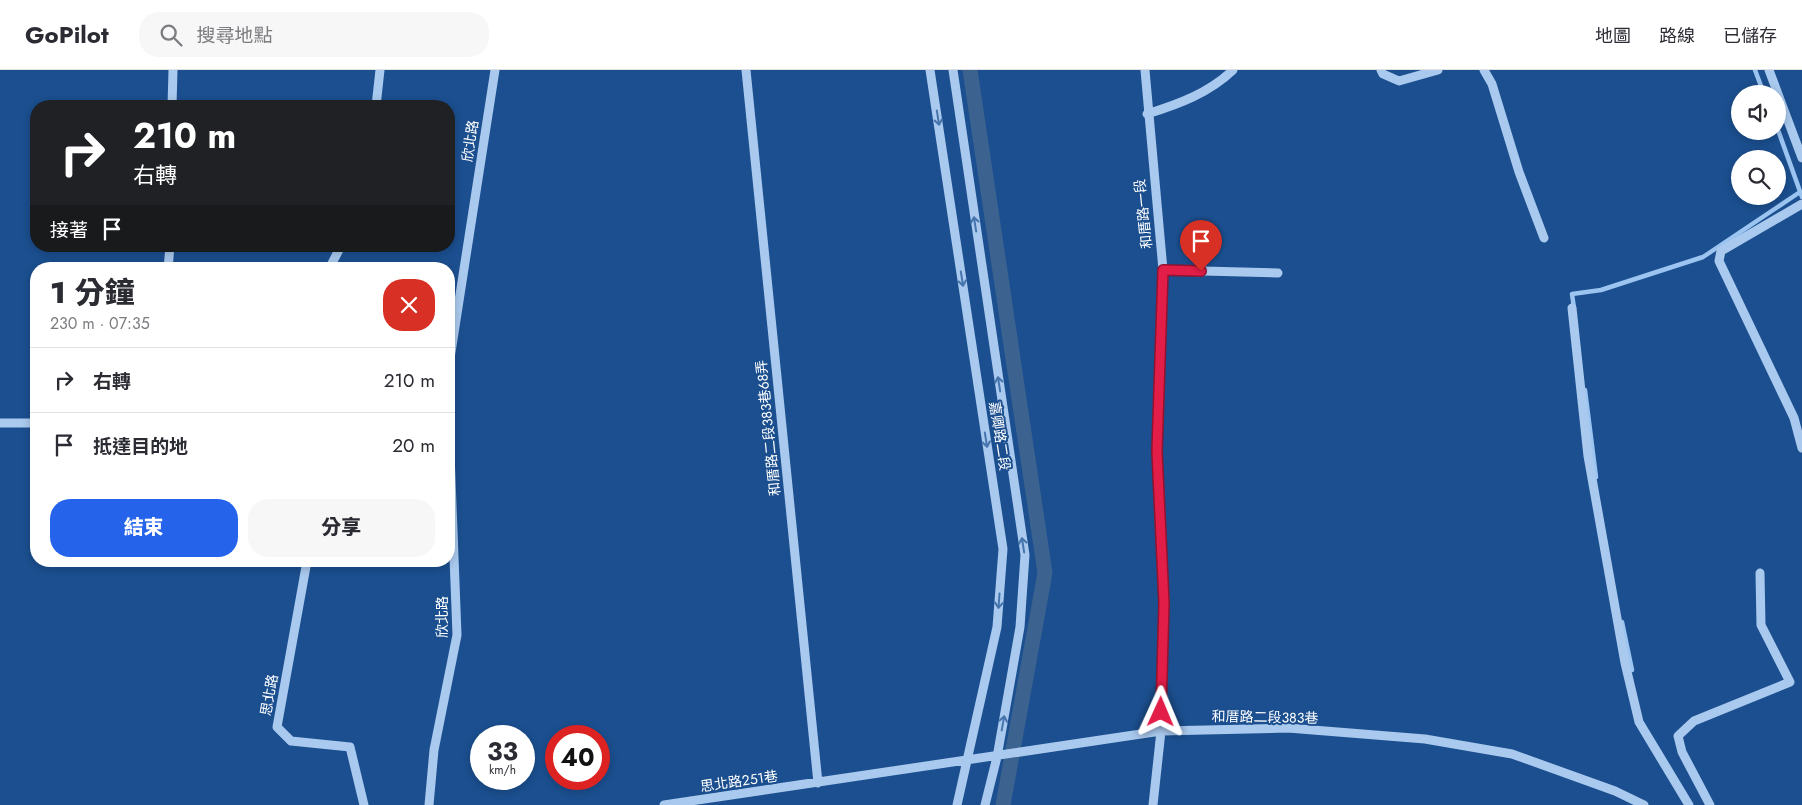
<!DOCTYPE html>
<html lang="zh-TW">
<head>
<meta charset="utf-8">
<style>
  body { margin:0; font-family:Jost,"Noto Sans TC",sans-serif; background:#f7f7f7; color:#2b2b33; height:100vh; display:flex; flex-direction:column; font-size:19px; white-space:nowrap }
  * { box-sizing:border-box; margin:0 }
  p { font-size:16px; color:#7c7c81 }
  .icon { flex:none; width:28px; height:28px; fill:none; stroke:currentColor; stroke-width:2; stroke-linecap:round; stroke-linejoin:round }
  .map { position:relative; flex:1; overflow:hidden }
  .side { position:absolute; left:30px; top:192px; width:425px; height:305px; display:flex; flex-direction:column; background:#fff; border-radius:20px; box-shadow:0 2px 8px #0003 }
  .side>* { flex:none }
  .hud { position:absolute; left:30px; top:30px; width:425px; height:152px; border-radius:20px; box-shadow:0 2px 8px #0003; background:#202124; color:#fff; overflow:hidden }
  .buttons { position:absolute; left:1731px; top:15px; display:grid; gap:10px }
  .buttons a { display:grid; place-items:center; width:55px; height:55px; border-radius:50%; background:#fff; box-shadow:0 2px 8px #0003; font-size:25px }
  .speed { position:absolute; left:470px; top:655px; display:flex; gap:10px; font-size:25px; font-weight:700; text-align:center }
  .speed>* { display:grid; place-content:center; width:65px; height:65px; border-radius:50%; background:#fff; box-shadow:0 2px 8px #0003; line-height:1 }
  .speed small { font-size:12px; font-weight:400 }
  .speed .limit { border:8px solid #d22; background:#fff; color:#111 }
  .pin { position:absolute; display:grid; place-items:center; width:42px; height:42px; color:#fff; margin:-51px -21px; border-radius:50% 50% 50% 0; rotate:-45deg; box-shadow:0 0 5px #0007 }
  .pin .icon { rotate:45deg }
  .me { position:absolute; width:55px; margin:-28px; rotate:1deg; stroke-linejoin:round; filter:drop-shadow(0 0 4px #0008) }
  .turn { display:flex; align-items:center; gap:18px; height:105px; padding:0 20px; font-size:22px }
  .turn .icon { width:65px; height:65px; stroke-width:2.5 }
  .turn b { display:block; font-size:35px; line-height:42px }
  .then { display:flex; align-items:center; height:48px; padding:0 20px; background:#0003; gap:10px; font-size:19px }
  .round { display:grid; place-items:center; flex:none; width:52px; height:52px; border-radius:20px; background:#f7f7f7 }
  .head { display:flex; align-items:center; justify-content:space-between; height:85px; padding:0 20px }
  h1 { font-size:30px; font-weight:800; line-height:38px }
  .cta { display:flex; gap:10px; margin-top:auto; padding:10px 20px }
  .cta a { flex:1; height:58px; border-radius:20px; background:#2563eb; color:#fff; font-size:20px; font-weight:800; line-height:58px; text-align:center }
  .cta a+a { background:#f7f7f7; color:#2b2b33 }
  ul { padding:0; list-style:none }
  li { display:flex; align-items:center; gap:15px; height:65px; padding:0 20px; border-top:1px solid #e1e1e2 }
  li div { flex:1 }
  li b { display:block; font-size:19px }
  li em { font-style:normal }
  header { display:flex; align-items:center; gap:30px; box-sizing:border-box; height:70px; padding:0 25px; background:#fff; border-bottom:1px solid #e1e1e2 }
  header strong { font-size:24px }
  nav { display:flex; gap:28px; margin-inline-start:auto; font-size:18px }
  .search { width:350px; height:45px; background:#f7f7f7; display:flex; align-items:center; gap:12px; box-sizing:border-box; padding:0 18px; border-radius:20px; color:#7c7c81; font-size:19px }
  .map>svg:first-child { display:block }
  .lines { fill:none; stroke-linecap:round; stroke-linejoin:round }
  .stream { stroke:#9cc4f0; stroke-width:4.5 }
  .canal { stroke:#3c6290; stroke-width:15 }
  .minor { stroke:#a9c9ee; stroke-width:9 }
  .oneway { stroke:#4674ac }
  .route-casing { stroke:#92132f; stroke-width:12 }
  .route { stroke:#e11d48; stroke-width:9 }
  .labels { text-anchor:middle; stroke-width:4; stroke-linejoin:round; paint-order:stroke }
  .street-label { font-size:14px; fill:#fff; stroke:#1b4f8f }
</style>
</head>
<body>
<header>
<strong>GoPilot</strong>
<div class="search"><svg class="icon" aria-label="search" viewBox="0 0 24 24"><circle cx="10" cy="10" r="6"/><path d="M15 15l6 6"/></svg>搜尋地點</div>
<nav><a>地圖</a><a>路線</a><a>已儲存</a></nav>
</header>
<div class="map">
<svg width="1802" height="735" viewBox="0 0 1802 735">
  <rect width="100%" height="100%" fill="#1b4f8f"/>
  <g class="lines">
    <path class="stream" d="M 1755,0 L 1764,24
      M 1778,60 L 1802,127
      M 1574,238 L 1572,224 L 1601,220 L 1703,187 L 1800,122
      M 1585,320 L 1596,407
      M 1622,552 L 1632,600"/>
    <path class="canal" d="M 970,0 L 1045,503 L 1003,735"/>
    <path class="minor" d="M 746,0 L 818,713
      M 930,0 L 1003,479 L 997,557 L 957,735
      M 953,0 L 1025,485 L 1020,557 L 997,687 L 985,735
      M 1145,0 L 1163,200 L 1157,381 L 1164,533 L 1161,661 L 1153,735
      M 1381,0 L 1383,4 L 1399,11 L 1438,0
      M 1484,0 L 1492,14 L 1519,102 L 1544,168
      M 1769,0 L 1802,88
      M 172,36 L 173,0
      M 376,36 L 380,0
      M 1147,44 C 1179,34 1209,23 1233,0
      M 1802,134 L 1721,181 L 1719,191 L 1794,348 L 1802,378
      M 168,199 L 170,176
      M 329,199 L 341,176
      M 1163,200 L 1278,203
      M 1572,238 L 1588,386 L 1625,593 L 1639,652 L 1689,735
      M 449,295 L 495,0
      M 0,353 L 36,353
      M 307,491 L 277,657 L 291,671 L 350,677 L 364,735
      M 429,735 L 434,680 L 457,565 L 449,357
      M 664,735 L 1161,661 L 1288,658 L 1425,669 L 1512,684 L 1615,721 L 1644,735
      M 1710,735 L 1682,682 L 1678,666 L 1694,651 L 1790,612 L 1761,555 L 1760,503"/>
  </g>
  <defs><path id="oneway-shaft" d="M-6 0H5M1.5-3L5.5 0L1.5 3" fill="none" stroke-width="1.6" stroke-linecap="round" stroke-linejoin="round" transform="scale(1.25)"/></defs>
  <g class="oneway">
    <use href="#oneway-shaft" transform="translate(938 48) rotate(81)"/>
    <use href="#oneway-shaft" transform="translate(975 154) rotate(-99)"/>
    <use href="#oneway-shaft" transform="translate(962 209) rotate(81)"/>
    <use href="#oneway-shaft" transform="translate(999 314) rotate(-99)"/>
    <use href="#oneway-shaft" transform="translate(986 370) rotate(81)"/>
    <use href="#oneway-shaft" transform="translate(1023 475) rotate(-99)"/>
    <use href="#oneway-shaft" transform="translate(999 531) rotate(94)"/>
    <use href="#oneway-shaft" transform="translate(1003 653) rotate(-80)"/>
  </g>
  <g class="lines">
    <g class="route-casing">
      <path id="route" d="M 1161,642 L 1164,533 L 1157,381 L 1163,200 L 1201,201"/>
    </g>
    <use href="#route" class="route"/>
  </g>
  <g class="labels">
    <g class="street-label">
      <text transform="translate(470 71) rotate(-81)" y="5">欣北路</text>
      <text transform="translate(1143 144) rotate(-96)" y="5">和厝路一段</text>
      <text transform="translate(768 358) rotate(-96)" y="5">和厝路二段383巷68弄</text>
      <text transform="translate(1000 366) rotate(81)" y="5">嘉卿路二段</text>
      <text transform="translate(442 547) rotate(-90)" y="5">欣北路</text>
      <text transform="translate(269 625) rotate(-80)" y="5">思北路</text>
      <text transform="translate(1265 647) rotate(1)" y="5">和厝路二段383巷</text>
      <text transform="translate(739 711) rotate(-8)" y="5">思北路251巷</text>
    </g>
  </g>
</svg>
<div class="buttons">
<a><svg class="icon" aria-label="sound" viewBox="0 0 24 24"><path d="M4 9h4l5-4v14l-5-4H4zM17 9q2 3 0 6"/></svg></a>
<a><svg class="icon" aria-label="search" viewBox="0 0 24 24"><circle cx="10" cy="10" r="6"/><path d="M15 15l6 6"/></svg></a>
</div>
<div class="speed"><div>33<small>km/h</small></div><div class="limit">40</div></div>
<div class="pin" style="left:1201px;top:201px;background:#d93025"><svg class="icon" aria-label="arrive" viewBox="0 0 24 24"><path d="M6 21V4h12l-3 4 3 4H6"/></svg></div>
<svg class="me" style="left:1161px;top:642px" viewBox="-20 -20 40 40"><path d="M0-17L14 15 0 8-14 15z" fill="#e11d48" stroke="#fff" stroke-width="4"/></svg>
<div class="hud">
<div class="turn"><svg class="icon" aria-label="right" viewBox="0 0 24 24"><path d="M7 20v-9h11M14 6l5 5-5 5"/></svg><div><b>210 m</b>右轉</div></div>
<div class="then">接著<svg class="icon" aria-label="arrive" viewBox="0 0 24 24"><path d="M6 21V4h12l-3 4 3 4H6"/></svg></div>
</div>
<section class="side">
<div class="head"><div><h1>1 分鐘</h1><p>230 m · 07:35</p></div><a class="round" style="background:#d93025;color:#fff"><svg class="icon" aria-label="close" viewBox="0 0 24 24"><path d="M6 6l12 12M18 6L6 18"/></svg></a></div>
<ul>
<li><svg class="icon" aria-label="right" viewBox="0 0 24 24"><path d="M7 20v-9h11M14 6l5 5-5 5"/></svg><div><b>右轉</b></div><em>210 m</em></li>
<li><svg class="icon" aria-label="arrive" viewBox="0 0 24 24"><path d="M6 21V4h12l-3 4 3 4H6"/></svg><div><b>抵達目的地</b></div><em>20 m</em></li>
</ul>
<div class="cta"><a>結束</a><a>分享</a></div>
</section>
</div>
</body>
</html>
